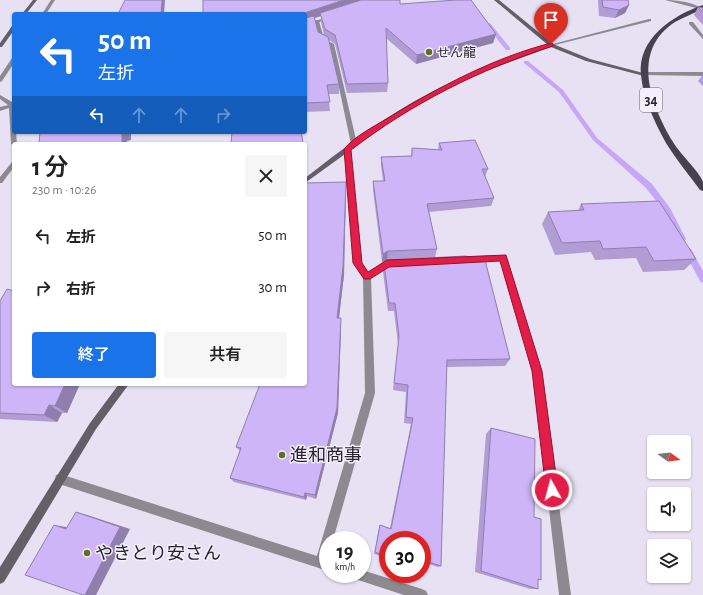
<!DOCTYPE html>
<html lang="ja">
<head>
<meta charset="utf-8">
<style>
  body { margin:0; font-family:"Alegreya Sans","Noto Sans JP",sans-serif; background:#f6f6f6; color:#222; height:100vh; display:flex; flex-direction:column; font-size:15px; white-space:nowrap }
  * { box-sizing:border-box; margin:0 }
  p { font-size:13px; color:#767676 }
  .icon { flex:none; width:22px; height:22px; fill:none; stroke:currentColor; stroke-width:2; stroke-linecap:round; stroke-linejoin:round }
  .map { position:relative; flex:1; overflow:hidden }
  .side { position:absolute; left:12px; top:142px; width:295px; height:244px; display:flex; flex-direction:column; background:#fff; border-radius:4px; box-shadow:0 1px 3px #0004 }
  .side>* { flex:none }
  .hud { position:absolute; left:12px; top:12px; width:295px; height:122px; border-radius:4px; box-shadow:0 1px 3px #0004; background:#1a73e8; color:#fff; overflow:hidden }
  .needle { width:26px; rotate:105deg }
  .tools { position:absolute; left:647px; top:435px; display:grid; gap:8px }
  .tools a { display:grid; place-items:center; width:44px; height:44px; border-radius:4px; background:#fff; box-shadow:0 1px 3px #0004; font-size:20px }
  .speed { position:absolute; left:319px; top:531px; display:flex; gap:8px; font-size:20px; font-weight:700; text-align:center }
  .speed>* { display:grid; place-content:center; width:52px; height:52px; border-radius:50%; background:#fff; box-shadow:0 1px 3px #0004; line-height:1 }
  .speed small { font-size:10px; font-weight:400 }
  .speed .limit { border:6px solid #d22; background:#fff; color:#111 }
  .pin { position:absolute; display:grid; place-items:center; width:34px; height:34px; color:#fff; margin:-41px -17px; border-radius:50% 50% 50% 0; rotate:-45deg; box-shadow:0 0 4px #0007 }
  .pin .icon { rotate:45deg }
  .me { position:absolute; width:44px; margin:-22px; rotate:353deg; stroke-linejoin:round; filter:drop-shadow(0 0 3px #0008) }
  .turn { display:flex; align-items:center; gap:14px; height:84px; padding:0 20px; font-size:18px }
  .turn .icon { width:52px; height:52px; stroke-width:2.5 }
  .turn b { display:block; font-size:28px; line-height:34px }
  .lanes { display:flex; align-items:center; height:38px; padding:0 20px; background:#0003; justify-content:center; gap:20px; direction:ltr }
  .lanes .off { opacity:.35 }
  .round { display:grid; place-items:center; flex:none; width:42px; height:42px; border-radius:4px; background:#f6f6f6 }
  .summary { display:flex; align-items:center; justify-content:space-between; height:68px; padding:0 20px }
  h1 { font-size:24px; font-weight:600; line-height:30px }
  .primary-button { display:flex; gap:8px; margin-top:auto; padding:8px 20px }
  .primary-button a { flex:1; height:46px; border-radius:4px; background:#1a73e8; color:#fff; font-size:16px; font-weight:600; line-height:46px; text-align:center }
  .primary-button a+a { background:#f6f6f6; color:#222 }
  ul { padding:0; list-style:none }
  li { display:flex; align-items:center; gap:12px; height:52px; padding:0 20px }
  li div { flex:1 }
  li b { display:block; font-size:15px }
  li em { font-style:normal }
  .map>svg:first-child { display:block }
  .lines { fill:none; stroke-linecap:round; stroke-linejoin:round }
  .stream { fill:#c6a6f7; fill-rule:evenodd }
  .service { fill:#8c8991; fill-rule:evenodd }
  .minor { fill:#8c8991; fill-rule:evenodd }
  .secondary { fill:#625f69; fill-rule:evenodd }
  .primary { fill:#45414e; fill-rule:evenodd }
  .wall { fill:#b19cd4; fill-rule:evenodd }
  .shaded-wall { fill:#907fad }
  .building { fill:#ceb5f7; stroke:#907fad }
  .route { fill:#e11d48; stroke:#92132f }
  .poi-dot { fill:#5e711f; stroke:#f4effd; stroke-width:1.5 }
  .labels { text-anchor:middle; stroke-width:3; stroke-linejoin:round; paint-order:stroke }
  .far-poi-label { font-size:13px; fill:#27252b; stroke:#f4effd; text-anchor:start }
  .shield { fill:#f4effd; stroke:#64626a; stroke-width:1 }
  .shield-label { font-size:14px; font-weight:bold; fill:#27252b }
  .near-poi-label { font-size:18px; fill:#27252b; stroke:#f4effd; text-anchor:start }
</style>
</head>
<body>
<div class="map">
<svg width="703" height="595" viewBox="0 0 703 595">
  <rect width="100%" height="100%" fill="#e7e1f3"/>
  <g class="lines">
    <path class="stream" d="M 486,23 L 490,23 L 510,48 L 510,50 L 506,50 L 486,25 Z
      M 524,61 L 528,61 L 563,90 L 597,138 L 652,184 L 670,208 L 686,239 L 685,241 L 679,241 L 664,211 L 646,188 L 593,140 L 559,92 L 524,63 Z
      M 688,248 L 691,249 L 703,271 L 703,283 L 700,281 L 684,251 Z"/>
    <path class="service" d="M 317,20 L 319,21 L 324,39 L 334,44 L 357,144 L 356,145 L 352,145 L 351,144 L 330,45 L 320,40 L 315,21 Z
      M 347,147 L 350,149 L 362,263 L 371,277 L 370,279 L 364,279 L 354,263 L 344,149 Z"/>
    <path class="minor" d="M 51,0 L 55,0 L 46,14 L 42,14 Z
      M 665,0 C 677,0 691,2 702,8 L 700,9 Z
      M 331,16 L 333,17 L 333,18 L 305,26 L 305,24 Z
      M 649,19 L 651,19 L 651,21 L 551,46 L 549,45 Z
      M 689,22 L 693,22 L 703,35 L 703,39 L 689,24 Z
      M 12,58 L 14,58 L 14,63 L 2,81 L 0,82 L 0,76 Z
      M 644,72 L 703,72 L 703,76 L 642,75 L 642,73 Z
      M 0,95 L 14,103 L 14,132 L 16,132 L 17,144 L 14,144 L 14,146 L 11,144 L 9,108 L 0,111 L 0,107 L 8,105 L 0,99 Z
      M 14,161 L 14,167 L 2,183 L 0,183 L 0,177 L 12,162 Z
      M 503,255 L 507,258 L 541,371 L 571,595 L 559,595 L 533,371 L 500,261 L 475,262 L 471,259 L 475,256 Z
      M 393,260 L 396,261 L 397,263 L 396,265 L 389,267 L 371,278 L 375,393 L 333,540 L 328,540 L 328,571 L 56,483 L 55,479 L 56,475 L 60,474 L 317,556 L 365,393 L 363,277 L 364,275 L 384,262 Z
      M 362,570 L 422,589 L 426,591 L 428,595 L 404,595 L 352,578 L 350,574 L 362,574 Z"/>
    <path class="secondary" d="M 33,0 L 37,0 L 26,14 L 22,14 Z
      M 494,0 L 499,0 L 553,44 L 590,59 L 647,74 L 644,76 L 586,61 L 551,47 L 483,72 L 432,96 L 388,123 L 305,183 L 305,178 C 340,151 375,124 413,102 C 455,78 501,60 548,45 Z
      M 12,26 L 14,26 L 14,30 L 2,47 L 0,47 L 0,43 Z
      M 119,384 L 129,384 L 96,429 L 4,582 L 0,584 L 0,567 L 90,423 Z"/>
    <path class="primary" d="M 703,5 L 703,9 C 694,13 684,17 675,22 C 630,51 651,105 673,142 C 680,154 699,171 703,182 C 703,184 703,188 703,191 L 700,190 C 689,175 676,159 666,143 C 655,123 643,98 641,75 C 637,39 673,15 703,5 Z"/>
  </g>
  <path class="wall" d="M 598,0 L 628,0 L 629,5 L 625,13 L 615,18 L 599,16 Z
    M 400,4 L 496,34 L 493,43 L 416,64 L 386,38 L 388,83 L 387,92 L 347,93 L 335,44 L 329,40 L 339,84 L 339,94 L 328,94 L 330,111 L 305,112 L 305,14 ZM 321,16 L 321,22 L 324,35 L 318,32 L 314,18 Z
    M 698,7 L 703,8 L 703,25 L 694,15 Z
    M 702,76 L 703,76 L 703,86 L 698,81 Z
    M 439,143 L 488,169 L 485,177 L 494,198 L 491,206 L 429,212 L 437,249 L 435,257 L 387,260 L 382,262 L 373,190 L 373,181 L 383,181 L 381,166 L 381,157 L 411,156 L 412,148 L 438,150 Z
    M 346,191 L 344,275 L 339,318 L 341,326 L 338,413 L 316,499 L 307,496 L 306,500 L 234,482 L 230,478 L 240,451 L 236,447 L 305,384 Z
    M 581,204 L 696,259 L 684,270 L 643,272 L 636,258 L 595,260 L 591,252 L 555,255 L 542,224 L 548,212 L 578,211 Z
    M 384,263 L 486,264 L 510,359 L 505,366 L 446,367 L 441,566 L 438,567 L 422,562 L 422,540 L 388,540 L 388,558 L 374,554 L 379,528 L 380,525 L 390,528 L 411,424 L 404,423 L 406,392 L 393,390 L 398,344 L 394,311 L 388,311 L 383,272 Z
    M 0,301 L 14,384 L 80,384 L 67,413 L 62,413 L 57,422 L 0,419 Z
    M 491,428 L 534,517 L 541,580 L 538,580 L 538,589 L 530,589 L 475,572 L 486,434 Z"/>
  <path class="shaded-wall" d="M 162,0 L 165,0 L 164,14 L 161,14 Z
    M 344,0 L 370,0 L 320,13 L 321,16 L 305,21 L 305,14 L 304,14 L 304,13 Z
    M 629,5 L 625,13 L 615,18 L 619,10 Z
    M 496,34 L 493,43 L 416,64 L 417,55 Z
    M 122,132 L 131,132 L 131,140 L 127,141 L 127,144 L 122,144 Z
    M 346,182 L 344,275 L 338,326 L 337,318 Z
    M 388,251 L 387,260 L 382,262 L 383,254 Z
    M 341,318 L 341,326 L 338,413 L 316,499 L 315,495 Z
    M 65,384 L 80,384 L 67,413 L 55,406 Z
    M 49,405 L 62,413 L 57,422 L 44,415 Z
    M 305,493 L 307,496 L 306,500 L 304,497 Z
    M 76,512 L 87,515 L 130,529 L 96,595 L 85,595 Z
    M 54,525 L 66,527 L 78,531 L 66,529 Z"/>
  <path class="building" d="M 125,0 L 162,0 L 161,14 L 118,14 Z
    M 203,0 L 344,0 L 304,13 L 304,14 L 203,14 Z
    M 361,0 L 400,0 L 400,4 L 456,0 L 471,0 L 496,34 L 417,55 L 386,28 L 388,83 L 347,84 L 335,35 L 325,29 L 320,13 Z
    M 602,0 L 628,0 L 629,5 L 619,10 L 603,7 Z
    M 698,7 L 703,8 L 703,12 Z
    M 314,16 L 318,32 L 328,37 L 339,84 L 327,85 L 330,102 L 305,103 L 305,18 Z
    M 40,132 L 122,132 L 122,144 L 39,144 Z
    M 232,132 L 300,132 L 302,136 L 303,144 L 231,144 Z
    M 475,140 L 488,169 L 482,169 L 494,198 L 427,204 L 437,249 L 388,251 L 383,254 L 373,181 L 385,181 L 381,157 L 412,156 L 412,148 L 442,150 L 439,143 Z
    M 346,182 L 343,267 L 337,318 L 341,318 L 337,408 L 315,495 L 305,493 L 304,497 L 230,478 L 241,448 L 236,447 L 260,384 L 305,384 L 305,183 Z
    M 659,201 L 696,259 L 654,261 L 646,247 L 603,249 L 600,241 L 562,243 L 548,212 L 584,210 L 581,204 Z
    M 465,256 L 486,259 L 486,264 L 510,359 L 447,360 L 441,566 L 422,560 L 422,540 L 388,540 L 388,557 L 375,552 L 380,525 L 391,529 L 413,418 L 406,417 L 408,385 L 394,383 L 399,336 L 395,303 L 389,303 L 384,263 L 389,260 Z
    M 7,289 L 14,291 L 14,384 L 65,384 L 55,406 L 49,405 L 44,415 L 0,413 L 0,301 Z
    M 491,428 L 535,439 L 534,517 L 541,519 L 541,580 L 538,579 L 538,589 L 481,571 Z
    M 76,512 L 120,527 L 85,595 L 83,595 L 25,575 L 54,525 L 66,529 Z"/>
  <path class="route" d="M 551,43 L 553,44 L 553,46 C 480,69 411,104 351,150 L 362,263 L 368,272 L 387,260 L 506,255 L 542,371 L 558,490 L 556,495 L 552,496 L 548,495 L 546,490 L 532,371 L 500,261 L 389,267 L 370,279 L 364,279 L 353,263 L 344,149 C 355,136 373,127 388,118 C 439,87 493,58 551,43 Z"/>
  <g class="poi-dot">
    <circle cx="429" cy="52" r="4"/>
    <circle cx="282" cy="455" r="4"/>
    <circle cx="87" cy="553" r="4"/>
  </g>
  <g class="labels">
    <g class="far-poi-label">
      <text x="437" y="57">せん龍</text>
    </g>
    <rect class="shield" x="640" y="88" width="22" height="24" rx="3"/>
    <g class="shield-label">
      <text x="651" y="105">34</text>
    </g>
    <g class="near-poi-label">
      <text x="290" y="461">進和商事</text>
      <text x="95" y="559">やきとり安さん</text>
    </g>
  </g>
</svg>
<div class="tools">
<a><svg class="needle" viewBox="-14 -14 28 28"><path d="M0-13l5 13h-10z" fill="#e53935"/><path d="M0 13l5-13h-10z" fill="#767676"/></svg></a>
<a><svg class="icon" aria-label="sound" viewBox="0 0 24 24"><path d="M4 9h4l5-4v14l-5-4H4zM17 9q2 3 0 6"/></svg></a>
<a><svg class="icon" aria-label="layers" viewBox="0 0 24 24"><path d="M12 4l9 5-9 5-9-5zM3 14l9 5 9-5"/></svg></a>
</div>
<div class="speed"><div>19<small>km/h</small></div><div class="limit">30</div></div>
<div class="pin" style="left:551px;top:44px;background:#d93025"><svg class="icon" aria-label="arrive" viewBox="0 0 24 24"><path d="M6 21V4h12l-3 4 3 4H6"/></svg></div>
<svg class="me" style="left:552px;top:490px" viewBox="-20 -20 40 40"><circle r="17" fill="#e11d48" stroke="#fff" stroke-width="3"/><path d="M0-11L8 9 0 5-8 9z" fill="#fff"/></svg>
<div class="hud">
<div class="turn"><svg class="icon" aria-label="left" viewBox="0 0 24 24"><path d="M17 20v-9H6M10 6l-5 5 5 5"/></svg><div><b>50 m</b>左折</div></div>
<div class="lanes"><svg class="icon" aria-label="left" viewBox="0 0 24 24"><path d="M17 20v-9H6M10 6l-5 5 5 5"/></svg><svg class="icon off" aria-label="ahead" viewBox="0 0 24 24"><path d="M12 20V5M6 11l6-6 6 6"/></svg><svg class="icon off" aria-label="ahead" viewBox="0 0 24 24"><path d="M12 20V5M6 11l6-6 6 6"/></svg><svg class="icon off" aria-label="right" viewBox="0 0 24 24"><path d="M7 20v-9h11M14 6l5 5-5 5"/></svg></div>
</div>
<section class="side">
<div class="summary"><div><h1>1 分</h1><p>230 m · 10:26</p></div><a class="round"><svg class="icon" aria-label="close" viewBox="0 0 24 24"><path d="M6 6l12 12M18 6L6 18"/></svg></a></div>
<ul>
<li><svg class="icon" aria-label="left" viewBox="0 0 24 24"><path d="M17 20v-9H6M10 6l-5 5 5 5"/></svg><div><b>左折</b></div><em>50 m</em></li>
<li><svg class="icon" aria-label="right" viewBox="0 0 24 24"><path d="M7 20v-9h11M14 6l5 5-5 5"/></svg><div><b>右折</b></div><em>30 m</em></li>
</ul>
<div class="primary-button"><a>終了</a><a>共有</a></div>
</section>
</div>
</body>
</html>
